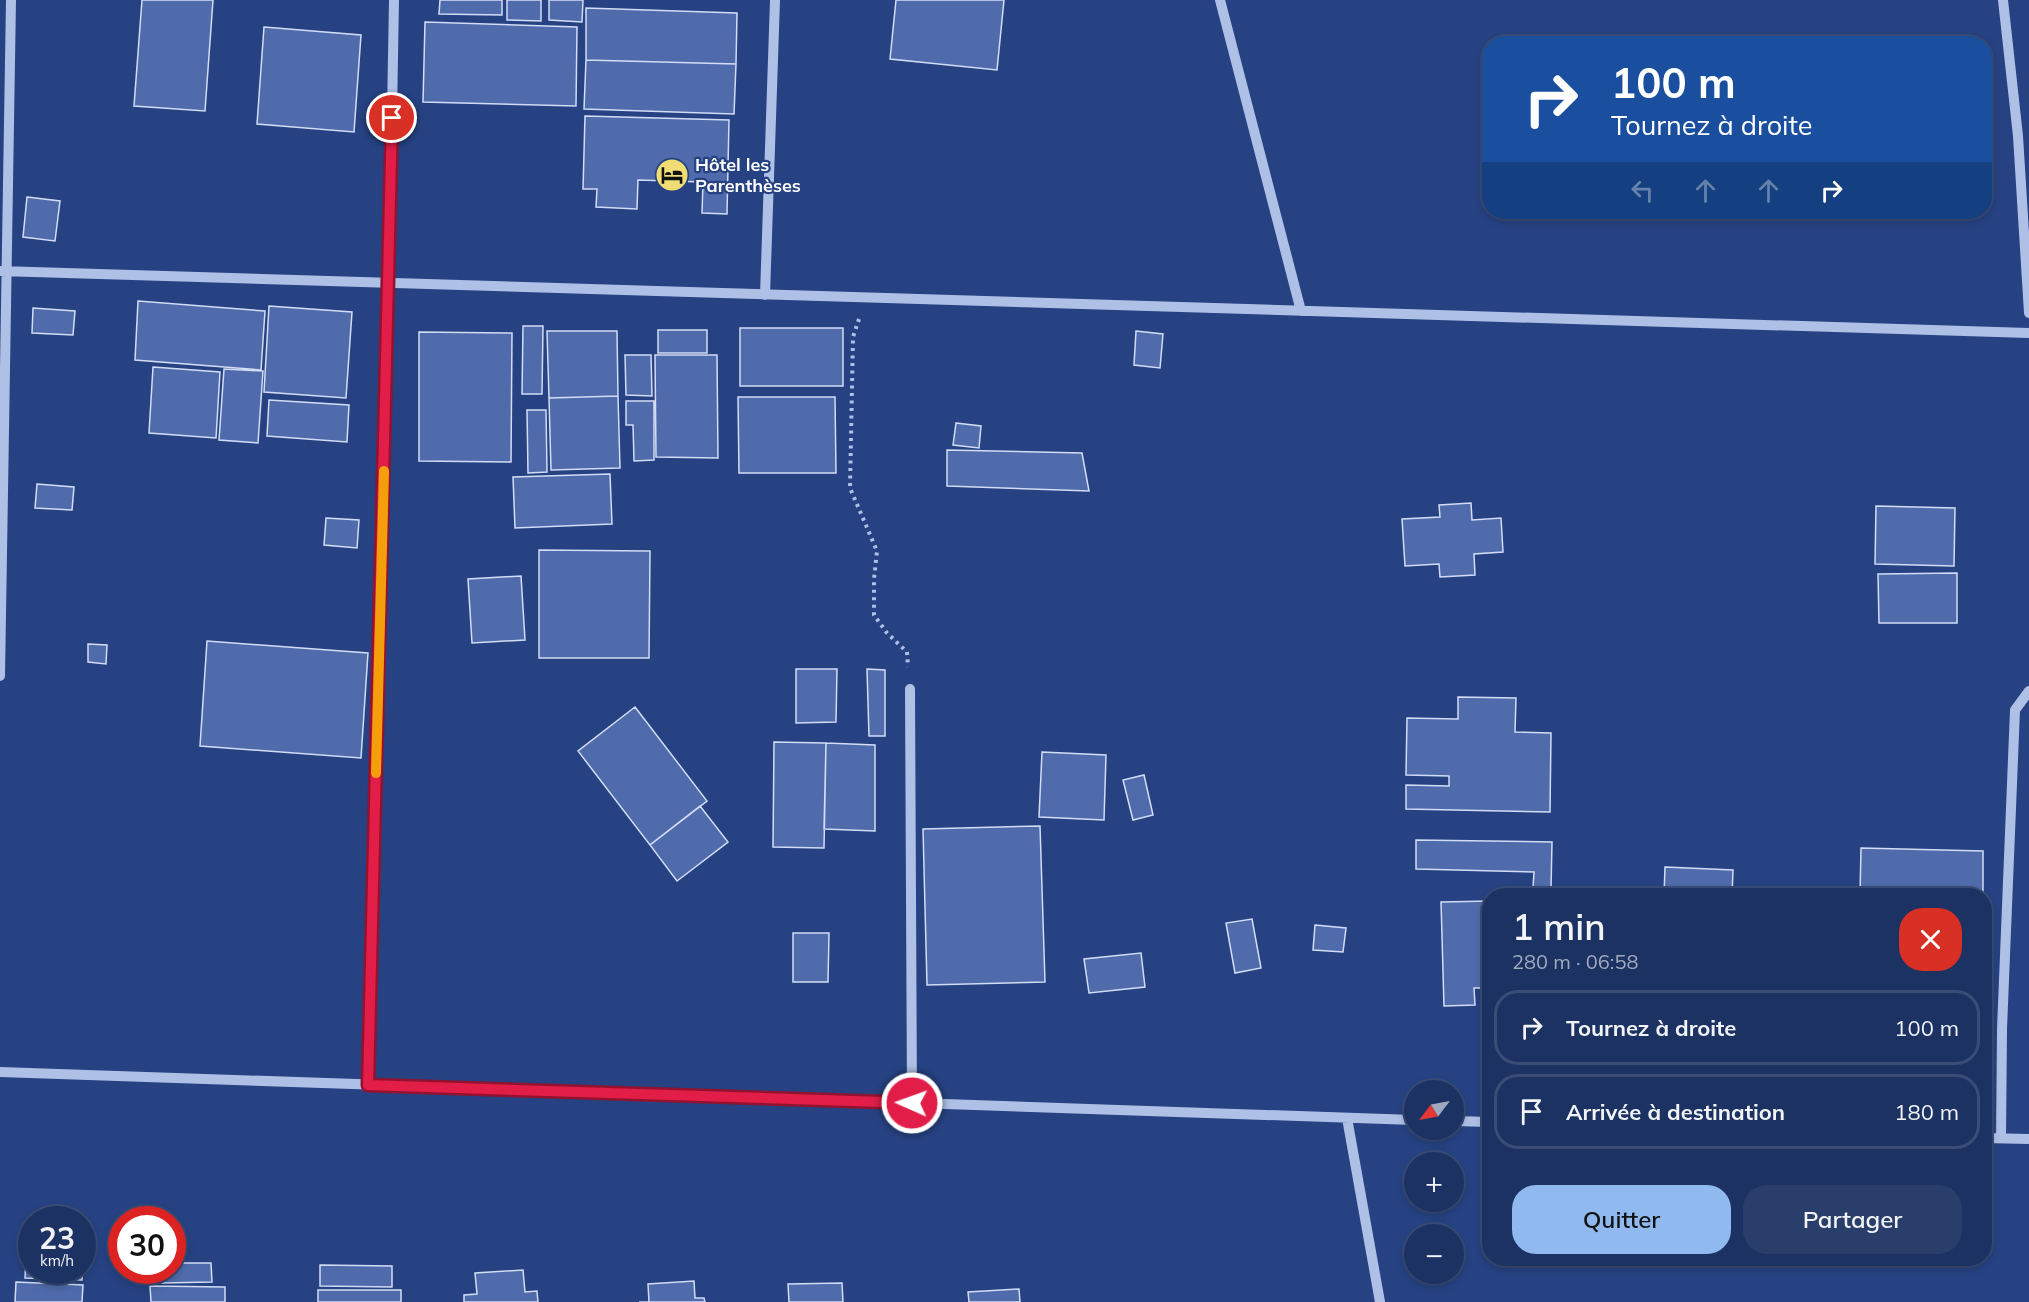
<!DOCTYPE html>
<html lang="fr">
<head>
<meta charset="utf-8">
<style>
  body { margin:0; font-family:Mulish,sans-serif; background:#293e6b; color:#f1f3f6; height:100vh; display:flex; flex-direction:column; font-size:22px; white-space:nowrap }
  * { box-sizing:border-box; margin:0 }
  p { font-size:20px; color:#a0aabe }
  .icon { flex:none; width:33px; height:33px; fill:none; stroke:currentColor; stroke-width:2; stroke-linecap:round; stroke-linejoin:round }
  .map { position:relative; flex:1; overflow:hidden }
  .panel { position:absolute; left:1482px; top:888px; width:510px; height:378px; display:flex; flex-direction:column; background:#1c3262; border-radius:24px; box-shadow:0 3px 9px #0003,0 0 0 2px #3a4d77 }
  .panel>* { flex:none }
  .guide { position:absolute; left:1482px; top:36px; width:510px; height:183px; border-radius:24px; box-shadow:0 3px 9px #0003,0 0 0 2px #3a4d77; background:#1a4fa0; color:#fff; overflow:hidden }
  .needle { width:39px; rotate:238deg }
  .buttons { position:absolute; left:1404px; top:1080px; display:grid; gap:12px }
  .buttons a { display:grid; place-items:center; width:60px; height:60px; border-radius:50%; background:#1c3262; box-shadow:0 3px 9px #0003,0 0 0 2px #3a4d77; font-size:30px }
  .speed { position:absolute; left:18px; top:1206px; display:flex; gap:12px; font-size:30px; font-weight:700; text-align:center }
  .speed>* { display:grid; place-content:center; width:78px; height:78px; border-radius:50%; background:#1c3262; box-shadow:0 3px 9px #0003,0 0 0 2px #3a4d77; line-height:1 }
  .speed small { font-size:15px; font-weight:400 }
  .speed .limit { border:9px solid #d22; background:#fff; color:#111 }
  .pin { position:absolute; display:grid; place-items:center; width:51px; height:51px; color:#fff; margin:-26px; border:3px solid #fff; border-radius:50%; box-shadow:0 2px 6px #0007 }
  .me { position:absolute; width:66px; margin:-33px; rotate:272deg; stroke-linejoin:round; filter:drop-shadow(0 0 4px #0008) }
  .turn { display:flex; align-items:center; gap:21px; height:126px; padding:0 30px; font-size:27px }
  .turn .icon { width:78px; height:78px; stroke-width:2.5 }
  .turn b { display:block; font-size:42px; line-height:51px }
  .lanes { display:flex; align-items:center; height:57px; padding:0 30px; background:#0003; justify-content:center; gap:30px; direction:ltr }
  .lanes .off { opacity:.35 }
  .round { display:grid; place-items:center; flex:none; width:63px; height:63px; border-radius:24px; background:#293e6b }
  .headline { display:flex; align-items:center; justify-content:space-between; height:102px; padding:0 30px }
  h1 { font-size:36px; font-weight:600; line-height:45px }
  .button { display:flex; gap:12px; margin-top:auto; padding:12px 30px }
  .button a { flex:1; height:69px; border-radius:24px; background:#90b9f0; color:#111; font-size:24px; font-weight:600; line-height:69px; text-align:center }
  .button a+a { background:#293e6b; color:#f1f3f6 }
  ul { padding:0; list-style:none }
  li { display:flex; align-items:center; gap:18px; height:75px; margin:0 12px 9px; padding:0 18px; border:3px solid #3a4d77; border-radius:24px }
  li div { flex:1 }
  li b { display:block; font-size:22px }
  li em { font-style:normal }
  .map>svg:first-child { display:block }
  .building { fill:#4f6bab; stroke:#d2ddf5; stroke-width:1.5 }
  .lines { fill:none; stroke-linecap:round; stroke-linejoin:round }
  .path { stroke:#afc0e7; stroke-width:4; stroke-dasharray:3 4.5; stroke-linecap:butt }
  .minor { stroke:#afc0e7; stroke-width:10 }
  .route-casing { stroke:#92132f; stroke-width:15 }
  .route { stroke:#e11d48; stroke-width:10 }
  .slow { stroke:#f59e0b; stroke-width:10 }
  .labels { text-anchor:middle; stroke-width:4.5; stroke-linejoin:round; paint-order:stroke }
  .poi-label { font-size:18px; font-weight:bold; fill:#fff; stroke:#264282; text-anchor:start }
</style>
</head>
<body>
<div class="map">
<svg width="2029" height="1302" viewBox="0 0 2029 1302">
  <rect width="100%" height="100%" fill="#264282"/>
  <path class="building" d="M 142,0 L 213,0 L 205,111 L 134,106 Z
    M 440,0 L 502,0 L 502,15 L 439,14 Z
    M 507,0 L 541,0 L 541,21 L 507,20 Z
    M 549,0 L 583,0 L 582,22 L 549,20 Z
    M 896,0 L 1004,0 L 997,70 L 890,59 Z
    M 586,8 L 737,13 L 736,64 L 586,60 Z
    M 425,22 L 577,27 L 576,106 L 423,102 Z
    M 264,27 L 361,35 L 354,132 L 257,124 Z
    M 586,60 L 736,64 L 734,114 L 584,109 Z
    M 585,116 L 729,120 L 727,214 L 702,213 L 703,182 L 638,180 L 637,209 L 596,207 L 597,189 L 583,189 Z
    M 27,197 L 60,201 L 55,241 L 23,237 Z
    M 138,301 L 265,311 L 261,370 L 135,360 Z
    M 269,306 L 352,312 L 346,398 L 264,392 Z
    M 33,308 L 75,311 L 73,335 L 32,333 Z
    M 523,326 L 543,326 L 542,394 L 522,394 Z
    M 740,328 L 843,328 L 843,386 L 740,386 Z
    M 658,330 L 707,330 L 707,353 L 658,353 Z
    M 547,331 L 617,331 L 618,396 L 549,398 Z
    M 1136,331 L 1163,334 L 1160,368 L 1134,365 Z
    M 419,332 L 512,333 L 511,462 L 419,461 Z
    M 625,355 L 651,355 L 652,396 L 626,395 Z
    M 655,355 L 717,355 L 718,458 L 656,457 Z
    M 153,367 L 220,372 L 216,438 L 149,433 Z
    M 224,369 L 263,371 L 258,443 L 219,440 Z
    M 618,396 L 620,468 L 551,470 L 549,398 Z
    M 738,397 L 835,397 L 836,473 L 739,473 Z
    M 269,400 L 349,405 L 347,442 L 267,436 Z
    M 626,401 L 654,401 L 654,460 L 634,461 L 633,425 L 626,425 Z
    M 527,410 L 546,410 L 547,472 L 528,473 Z
    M 956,423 L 981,426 L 979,448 L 953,445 Z
    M 947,450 L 1082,453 L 1089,491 L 947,486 Z
    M 610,474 L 612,524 L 515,528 L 513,477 Z
    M 37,484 L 74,487 L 72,510 L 35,508 Z
    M 1471,503 L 1472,520 L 1501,518 L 1503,552 L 1474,554 L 1475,575 L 1440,577 L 1439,564 L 1405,566 L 1402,519 L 1440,517 L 1439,505 Z
    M 1876,506 L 1955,508 L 1954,566 L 1875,564 Z
    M 326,518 L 359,520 L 357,548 L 324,545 Z
    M 539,550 L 650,551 L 649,658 L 539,658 Z
    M 1957,573 L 1957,623 L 1879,623 L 1878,574 Z
    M 521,576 L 525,640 L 472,643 L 468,579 Z
    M 207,641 L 368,653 L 361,758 L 200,746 Z
    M 88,644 L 107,645 L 106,664 L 88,662 Z
    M 796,669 L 837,669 L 836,722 L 796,723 Z
    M 867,669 L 885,670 L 885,736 L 869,736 Z
    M 1458,697 L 1516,698 L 1515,732 L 1551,733 L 1550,812 L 1406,809 L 1406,785 L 1449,786 L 1449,776 L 1406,775 L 1407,718 L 1458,719 Z
    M 635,707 L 707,801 L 650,845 L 578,751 Z
    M 774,742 L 826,743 L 824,848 L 773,847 Z
    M 826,743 L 875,745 L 875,831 L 824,829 Z
    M 1042,752 L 1106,755 L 1104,820 L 1039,817 Z
    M 1144,775 L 1153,815 L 1133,820 L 1123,780 Z
    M 700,806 L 728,842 L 677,881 L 650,845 Z
    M 1040,826 L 1045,982 L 927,985 L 923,829 Z
    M 1416,840 L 1552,842 L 1551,889 L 1533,888 L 1534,872 L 1416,869 Z
    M 1861,848 L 1983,851 L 1983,896 L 1860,896 Z
    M 1665,867 L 1733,870 L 1732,896 L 1664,896 Z
    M 1490,901 L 1490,988 L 1474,988 L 1475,1005 L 1444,1006 L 1441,902 Z
    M 1252,919 L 1261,968 L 1235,973 L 1226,923 Z
    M 1315,925 L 1346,928 L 1343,952 L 1313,950 Z
    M 793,933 L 829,933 L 828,982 L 793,982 Z
    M 1141,953 L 1145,987 L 1089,993 L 1084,959 Z
    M 26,1256 L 32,1256 L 32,1270 L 82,1270 L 83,1258 L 82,1280 L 25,1278 Z
    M 172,1263 L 211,1263 L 212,1282 L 162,1283 L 161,1270 L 172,1270 Z
    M 320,1265 L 392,1266 L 392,1287 L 320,1286 Z
    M 523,1270 L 525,1292 L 537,1291 L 538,1302 L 464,1302 L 464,1295 L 477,1294 L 475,1273 Z
    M 694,1281 L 695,1298 L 704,1298 L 705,1302 L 639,1302 L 649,1302 L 648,1284 Z
    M 16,1282 L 83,1285 L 82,1302 L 15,1302 Z
    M 842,1283 L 843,1302 L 789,1302 L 788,1284 Z
    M 150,1286 L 225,1287 L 225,1302 L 151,1302 Z
    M 1019,1289 L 1020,1302 L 969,1302 L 968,1292 Z
    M 318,1290 L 401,1290 L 401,1302 L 318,1302 Z"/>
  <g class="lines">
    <path class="path" d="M 859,319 L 853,337 L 850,488 L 877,551 L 874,579 L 874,615 L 887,633 L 907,652 L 908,667"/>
    <path class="minor" d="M 1220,0 L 1301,311
      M 2003,0 L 2018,136 L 2029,313
      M 0,271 L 2029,333
      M 765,295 L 775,0
      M 0,676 L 11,0
      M 910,689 L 912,1103
      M 0,1072 L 1414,1120
      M 368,1085 L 389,283 L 394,0
      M 1347,1118 L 1380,1302
      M 1454,1121 L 1490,1122
      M 1984,1138 L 2029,1139
      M 2001,1138 L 2002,1029 L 2015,710 L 2029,691"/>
  </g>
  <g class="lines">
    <g class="route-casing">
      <path id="route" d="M 392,118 L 368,1085 L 912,1103"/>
    </g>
    <use href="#route" class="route"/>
    <path class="slow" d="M 376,773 L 384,471"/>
  </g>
  <defs>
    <g id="hotel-disc" transform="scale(1.725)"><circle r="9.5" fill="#f0dd74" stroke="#264282"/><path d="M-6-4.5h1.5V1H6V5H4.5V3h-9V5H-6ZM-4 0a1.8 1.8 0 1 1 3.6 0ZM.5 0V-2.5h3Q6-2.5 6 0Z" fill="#111"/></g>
  </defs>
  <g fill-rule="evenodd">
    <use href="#hotel-disc" x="672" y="175"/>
  </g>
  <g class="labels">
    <g class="poi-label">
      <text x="695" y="171">Hôtel les<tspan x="695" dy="21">Parenthèses</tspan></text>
    </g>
  </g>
</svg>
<div class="buttons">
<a><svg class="needle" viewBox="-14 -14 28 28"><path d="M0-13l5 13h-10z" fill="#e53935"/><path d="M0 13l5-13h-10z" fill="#a0aabe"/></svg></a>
<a>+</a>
<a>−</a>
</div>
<div class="speed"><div>23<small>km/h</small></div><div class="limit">30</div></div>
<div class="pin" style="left:392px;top:118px;background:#d93025"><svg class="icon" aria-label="arrive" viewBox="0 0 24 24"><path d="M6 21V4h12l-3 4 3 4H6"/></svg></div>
<svg class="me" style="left:912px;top:1103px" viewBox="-20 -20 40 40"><circle r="17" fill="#e11d48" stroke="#fff" stroke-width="3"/><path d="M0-11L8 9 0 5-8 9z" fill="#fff"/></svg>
<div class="guide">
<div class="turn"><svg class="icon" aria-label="right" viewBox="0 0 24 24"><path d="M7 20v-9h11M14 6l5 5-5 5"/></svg><div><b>100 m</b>Tournez à droite</div></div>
<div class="lanes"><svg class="icon off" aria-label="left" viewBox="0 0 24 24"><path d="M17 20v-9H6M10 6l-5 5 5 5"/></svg><svg class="icon off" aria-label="ahead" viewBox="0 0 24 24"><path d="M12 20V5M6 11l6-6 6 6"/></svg><svg class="icon off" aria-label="ahead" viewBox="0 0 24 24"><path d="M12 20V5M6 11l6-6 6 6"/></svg><svg class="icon" aria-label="right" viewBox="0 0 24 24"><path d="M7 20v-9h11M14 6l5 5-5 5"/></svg></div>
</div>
<section class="panel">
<div class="headline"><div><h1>1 min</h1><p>280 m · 06:58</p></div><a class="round" style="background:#d93025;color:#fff"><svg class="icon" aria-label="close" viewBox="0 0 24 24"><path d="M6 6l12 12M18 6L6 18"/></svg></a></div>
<ul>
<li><svg class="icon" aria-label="right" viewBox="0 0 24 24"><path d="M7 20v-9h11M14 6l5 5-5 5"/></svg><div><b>Tournez à droite</b></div><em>100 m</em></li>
<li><svg class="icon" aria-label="arrive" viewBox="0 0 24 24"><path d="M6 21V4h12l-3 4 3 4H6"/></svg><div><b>Arrivée à destination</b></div><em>180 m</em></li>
</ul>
<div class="button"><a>Quitter</a><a>Partager</a></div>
</section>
</div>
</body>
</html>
